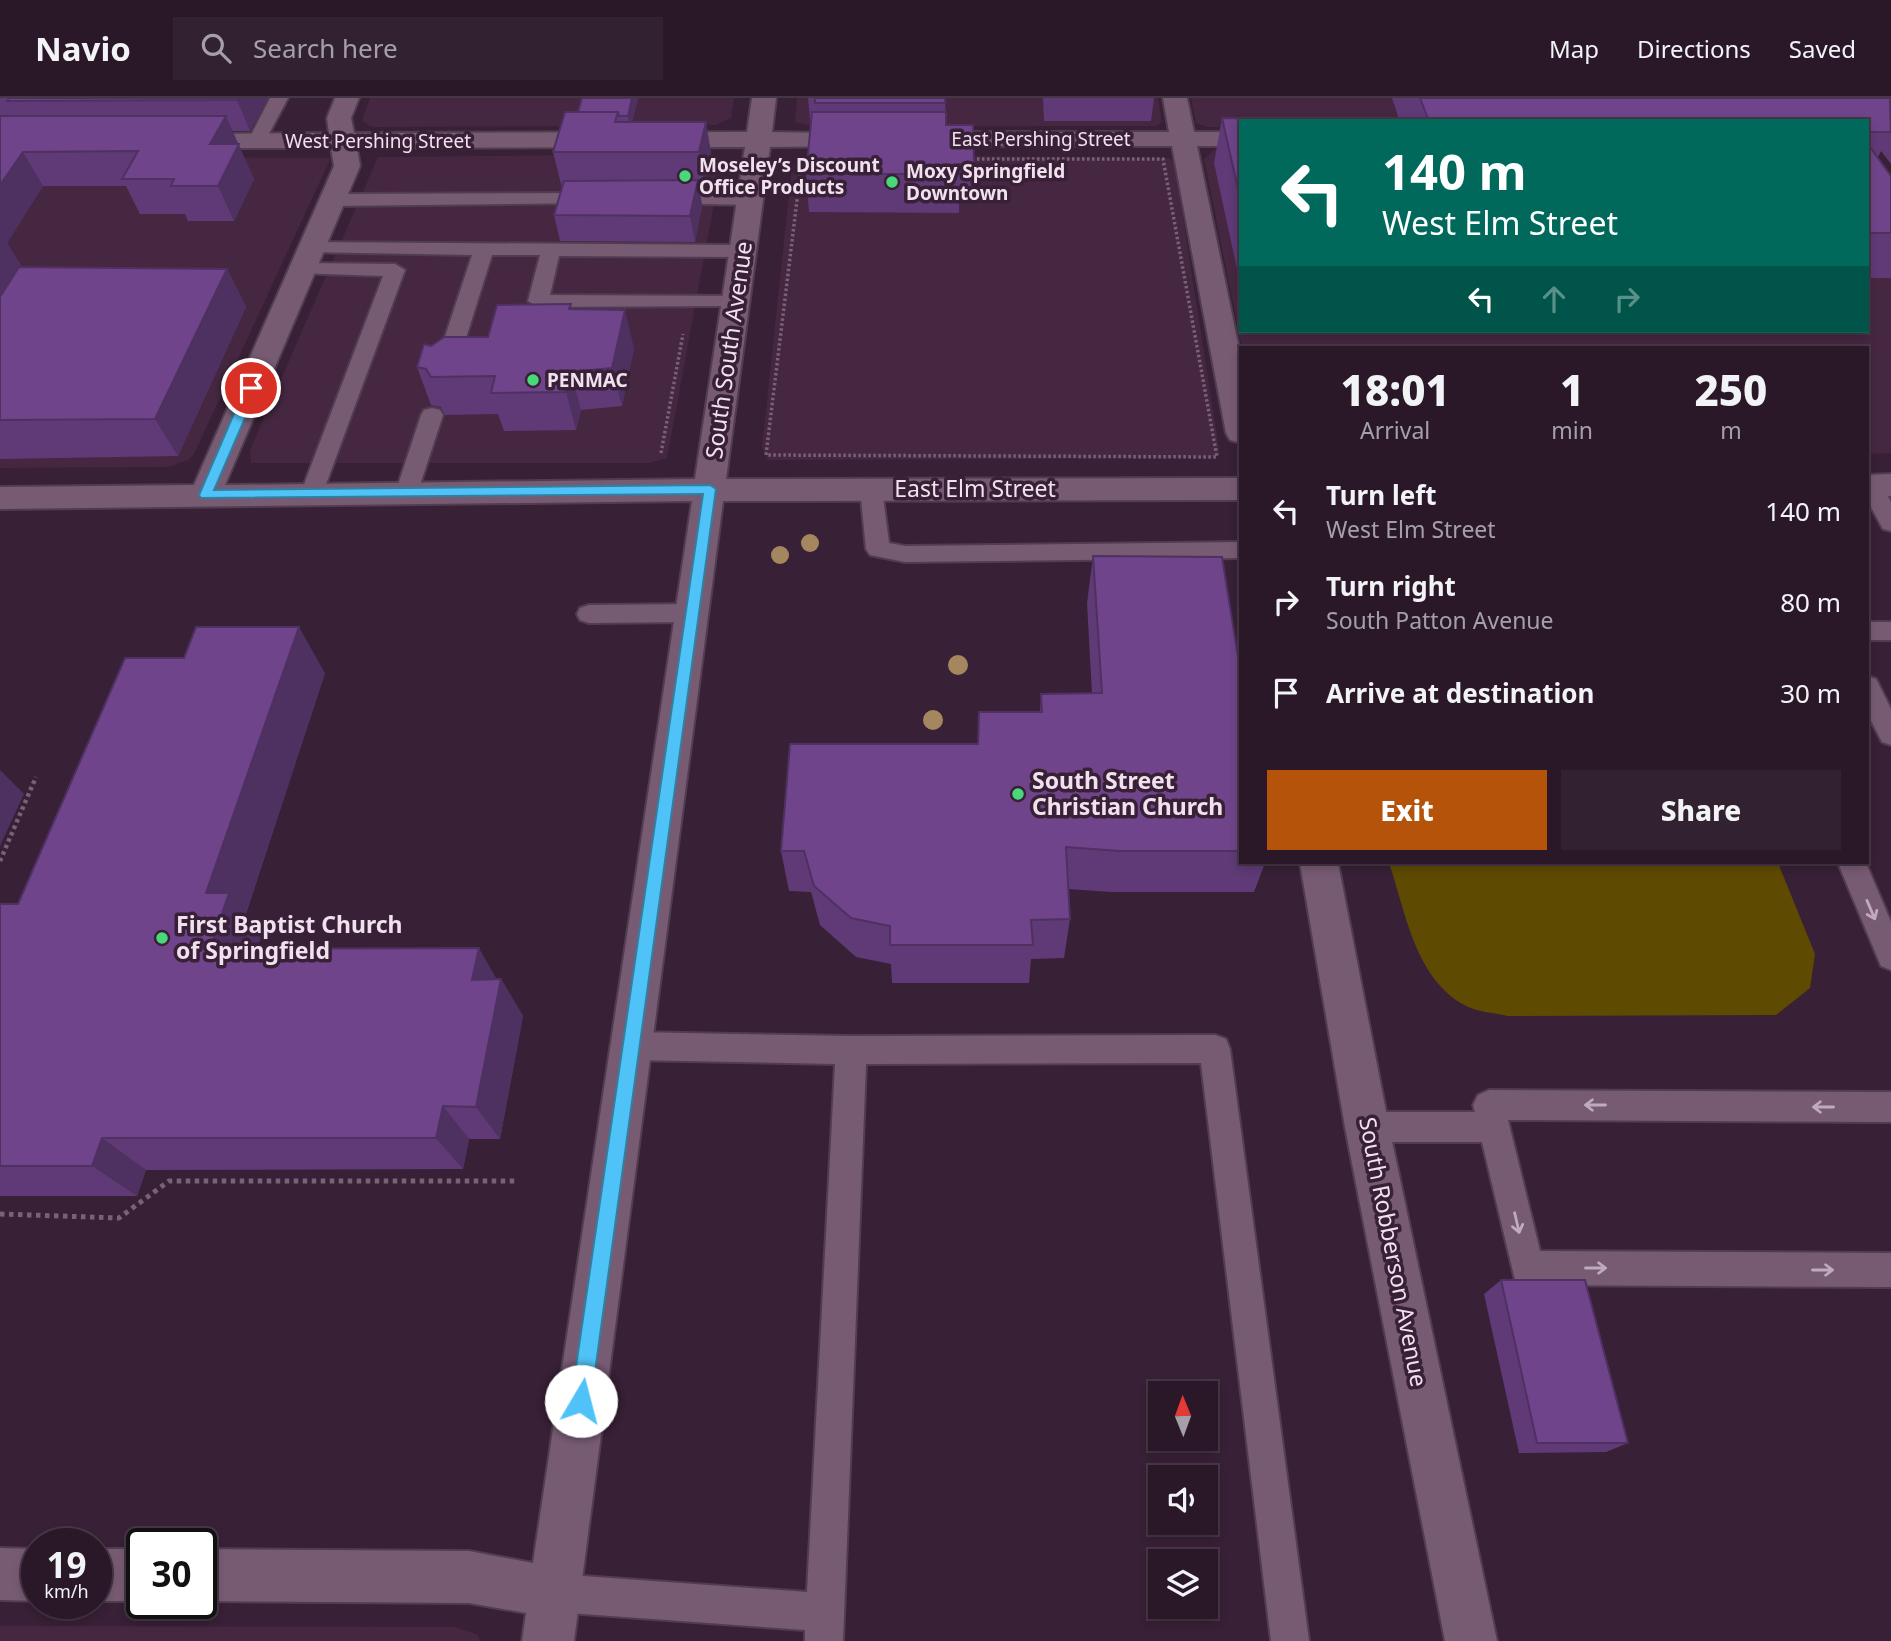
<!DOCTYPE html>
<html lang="en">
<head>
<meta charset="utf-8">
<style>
  body { margin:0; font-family:"Noto Sans",sans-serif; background:#322130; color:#f1f3f6; height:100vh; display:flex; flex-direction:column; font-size:26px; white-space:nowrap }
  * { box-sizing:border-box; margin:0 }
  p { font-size:23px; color:#a5a0a8 }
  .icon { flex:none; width:38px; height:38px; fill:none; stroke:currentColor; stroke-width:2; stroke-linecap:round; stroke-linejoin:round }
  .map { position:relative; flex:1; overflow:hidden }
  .sheet { position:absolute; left:1239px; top:248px; width:630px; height:518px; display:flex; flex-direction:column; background:#2a1828; border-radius:0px; box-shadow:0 4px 10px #0003,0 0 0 2px #463745 }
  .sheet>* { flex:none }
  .top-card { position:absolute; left:1239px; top:21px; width:630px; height:214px; border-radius:0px; box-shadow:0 4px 10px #0003,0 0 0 2px #463745; background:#00695c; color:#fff; overflow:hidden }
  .needle { width:46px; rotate:359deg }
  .controls { position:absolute; left:1148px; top:1283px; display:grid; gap:14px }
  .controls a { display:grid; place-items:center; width:70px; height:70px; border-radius:0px; background:#2a1828; box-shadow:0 4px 10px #0003,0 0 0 2px #463745; font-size:35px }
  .speed { position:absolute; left:21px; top:1430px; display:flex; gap:14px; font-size:35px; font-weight:700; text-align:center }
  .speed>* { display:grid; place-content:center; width:91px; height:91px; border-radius:50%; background:#2a1828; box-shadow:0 4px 10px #0003,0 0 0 2px #463745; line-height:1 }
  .speed small { font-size:18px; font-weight:400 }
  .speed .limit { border:4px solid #111; border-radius:10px; background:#fff; color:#111 }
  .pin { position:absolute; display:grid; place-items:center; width:60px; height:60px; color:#fff; margin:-30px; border:4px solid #fff; border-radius:50%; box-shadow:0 2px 7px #0007 }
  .me { position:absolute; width:77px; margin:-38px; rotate:8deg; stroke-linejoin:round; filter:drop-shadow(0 0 5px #0008) }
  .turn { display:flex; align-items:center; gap:24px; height:147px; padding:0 28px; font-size:32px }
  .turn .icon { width:91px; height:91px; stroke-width:2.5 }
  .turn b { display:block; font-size:49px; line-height:60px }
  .lanes { display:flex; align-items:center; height:66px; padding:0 28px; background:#0003; justify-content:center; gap:35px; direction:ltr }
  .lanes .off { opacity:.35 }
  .eta { display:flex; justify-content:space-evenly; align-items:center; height:119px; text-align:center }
  .eta b { font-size:42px; font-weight:800; line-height:49px }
  .primary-button { display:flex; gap:14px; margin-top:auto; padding:14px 28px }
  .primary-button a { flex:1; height:80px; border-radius:0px; background:#b45309; color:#fff; font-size:28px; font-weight:800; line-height:80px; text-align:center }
  .primary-button a+a { background:#322130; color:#f1f3f6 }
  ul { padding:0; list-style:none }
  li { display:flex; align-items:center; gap:21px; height:91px; padding:0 28px }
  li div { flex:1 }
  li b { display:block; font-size:26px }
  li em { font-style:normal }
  header { display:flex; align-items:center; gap:42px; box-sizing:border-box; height:98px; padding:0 35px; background:#2a1828; border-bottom:2px solid #463745 }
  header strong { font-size:33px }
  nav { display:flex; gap:38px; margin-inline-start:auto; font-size:24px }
  .search { width:490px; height:63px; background:#322130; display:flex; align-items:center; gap:18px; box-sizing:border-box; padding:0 24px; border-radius:0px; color:#a5a0a8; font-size:26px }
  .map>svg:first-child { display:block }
  .built { fill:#452741 }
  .green { fill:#5e4a01 }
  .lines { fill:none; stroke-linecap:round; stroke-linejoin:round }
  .service-casing { stroke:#513d4f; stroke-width:4 }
  .minor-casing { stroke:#513d4f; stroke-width:4 }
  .path-far2 { stroke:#786275; stroke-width:3.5; stroke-dasharray:2.5 2.5; stroke-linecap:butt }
  .path-far1 { stroke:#786275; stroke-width:4.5; stroke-dasharray:3.5 3.5; stroke-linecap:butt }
  .path { stroke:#786275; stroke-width:5; stroke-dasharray:4.5 4.5; stroke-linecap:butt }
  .service { fill:#775b73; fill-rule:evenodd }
  .minor { fill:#775b73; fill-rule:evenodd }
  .tree { fill:#a4875e }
  .wall { fill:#5f3a77 }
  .shaded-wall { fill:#4e3061 }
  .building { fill:#6f448a; stroke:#4e3061; stroke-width:2 }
  .oneway { stroke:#c0abbd }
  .route { fill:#4fc3f7; stroke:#337fa1; stroke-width:2 }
  .poi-dot { fill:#48d779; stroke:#382036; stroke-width:2.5 }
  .labels { text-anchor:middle; stroke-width:7; stroke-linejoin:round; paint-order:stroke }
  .far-street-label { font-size:19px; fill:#f1e0ee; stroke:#382036 }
  .far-poi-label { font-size:19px; font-weight:bold; fill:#f1e0ee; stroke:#382036; text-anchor:start }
  .street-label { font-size:23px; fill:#f1e0ee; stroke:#382036 }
  .poi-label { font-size:23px; font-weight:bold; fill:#f1e0ee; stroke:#382036; text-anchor:start }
</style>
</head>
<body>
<header>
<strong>Navio</strong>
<div class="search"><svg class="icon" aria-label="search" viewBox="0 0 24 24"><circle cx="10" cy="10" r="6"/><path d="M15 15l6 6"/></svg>Search here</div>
<nav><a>Map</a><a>Directions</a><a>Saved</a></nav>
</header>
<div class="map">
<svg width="1891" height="1543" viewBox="0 0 1891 1543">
  <rect width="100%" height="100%" fill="#382036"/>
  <path class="built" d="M 370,0 L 734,0 L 731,20 L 716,27 L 377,29 L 369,28 L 362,22 Z
    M 797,0 L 1158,0 L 1162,24 L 1156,28 L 810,28 L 795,24 Z
    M 1191,0 L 1789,0 L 1806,23 L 1241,23 L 1241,29 L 1207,29 L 1196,25 Z
    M 1214,52 L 1241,52 L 1241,233 L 1867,233 L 1867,102 L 1891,138 L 1891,355 L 1867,356 L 1867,250 L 1242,250 L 1204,61 Z
    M 714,56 L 722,62 L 667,360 L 649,365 L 251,365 L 250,352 L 378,59 Z
    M 820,57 L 1170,60 L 1175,68 L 1220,357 L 1213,360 L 768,362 L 762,350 L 792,68 L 800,59 Z
    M 0,58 L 329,60 L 329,64 L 194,356 L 188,362 L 168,369 L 0,370 Z
    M 0,1528 L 455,1529 L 478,1537 L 480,1543 L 0,1543 Z"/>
  <path class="green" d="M 1389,765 L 1778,765 L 1815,856 L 1810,890 L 1776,917 L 1508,918 C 1495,915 1478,914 1466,908 C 1415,881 1406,815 1389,765 Z"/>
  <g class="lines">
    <g class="service-casing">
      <path id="service" d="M 270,0 L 288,0 L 263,47 L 251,47 L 248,43 Z
        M 595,95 L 604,101 L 602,105 L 332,108 L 323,102 L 332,96 Z
        M 664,95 L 749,95 L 758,101 L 749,107 L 657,105 L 655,101 Z
        M 311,144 L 742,147 L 752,153 L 742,159 L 559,158 L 550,197 L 742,198 L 745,202 L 742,206 L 735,208 L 538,209 L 528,203 L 540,157 L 492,157 L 455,275 L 444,282 L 433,275 L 472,157 L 304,154 L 301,150 L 304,146 Z
        M 302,165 L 395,166 L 405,172 L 322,397 L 319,403 L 303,403 L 300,397 L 383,178 L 295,175 L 292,171 L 295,167 Z
        M 432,310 L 440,312 L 443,317 L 417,396 L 414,402 L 398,402 L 395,396 L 421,317 L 424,312 Z
        M 1871,380 L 1879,382 L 1891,404 L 1891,433 L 1883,431 L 1867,402 L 1867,381 Z
        M 871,383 L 879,385 L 882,391 L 889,445 L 905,448 L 1241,444 L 1241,460 L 905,464 L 870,457 L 866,451 L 860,391 L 863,385 Z
        M 692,506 L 701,509 L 704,515 L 701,521 L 692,524 L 589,525 L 580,522 L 577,516 L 580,510 L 589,507 Z
        M 1867,524 L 1891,524 L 1891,542 L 1867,542 Z
        M 1867,578 L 1876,581 L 1891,611 L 1891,647 L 1882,644 L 1867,615 Z
        M 1838,765 L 1866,765 L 1891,824 L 1891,872 L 1881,868 Z
        M 631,934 L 851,938 L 1215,937 L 1226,941 L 1230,951 L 1309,1543 L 1271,1543 L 1201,965 L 866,966 L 843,1543 L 805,1543 L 805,1532 L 555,1514 L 542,1508 L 536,1495 L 542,1482 L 555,1476 L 807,1494 L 835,966 L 631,962 L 620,958 L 616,948 L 620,938 Z
        M 1489,992 L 1891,994 L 1891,1024 L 1508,1022 L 1540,1153 L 1891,1155 L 1891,1189 L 1527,1187 L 1515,1182 L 1482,1044 L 1367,1044 L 1356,1039 L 1351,1029 L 1356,1019 L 1367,1014 L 1475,1014 L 1473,1007 L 1478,997 Z"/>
    </g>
    <g class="minor-casing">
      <path id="minor" d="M 335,0 L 359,0 L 351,20 L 354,35 L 747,34 L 752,0 L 776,0 L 772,34 L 870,36 L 873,41 L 870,46 L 861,48 L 770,49 L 726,381 L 1241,380 L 1241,402 L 723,403 L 574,1543 L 522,1543 L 526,1515 L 469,1505 L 201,1503 L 201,1451 L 469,1453 L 533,1465 L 692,403 L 0,411 L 0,389 L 194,387 L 334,68 L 331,50 L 186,50 L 177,48 L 174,43 L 177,38 L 186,36 L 329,35 L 327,20 ZM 745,49 L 695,381 L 225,387 L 360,68 L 357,50 Z
        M 1163,0 L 1187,0 L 1194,34 L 1241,34 L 1241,48 L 1197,48 L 1241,260 L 1241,345 L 1230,342 L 1226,335 L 1172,48 L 921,48 L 912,46 L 909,41 L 912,36 L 921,34 L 1169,34 Z
        M 1891,376 L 1891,398 L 1867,399 L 1867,377 Z
        M 1300,765 L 1338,765 L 1389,1029 L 1497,1543 L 1445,1543 L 1345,1029 Z
        M 0,1450 L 37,1451 L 37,1503 L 0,1502 Z
        M 96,1451 L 142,1451 L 142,1503 L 96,1503 Z"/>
    </g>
    <path class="path-far2" d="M 802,61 L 1163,61 L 1217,359 L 766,357 Z
      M 661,355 L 683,236"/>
    <path class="path-far1" d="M 0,763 L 36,679"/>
    <path class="path" d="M 0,1116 L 119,1120 L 169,1083 L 518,1083"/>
    <use href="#service" class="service"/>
    <use href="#minor" class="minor"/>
  </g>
  <g class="tree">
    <circle cx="810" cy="445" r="9"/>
    <circle cx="780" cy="457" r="9"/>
    <circle cx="958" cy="567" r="10"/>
    <circle cx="933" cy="622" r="10"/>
  </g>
  <path class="wall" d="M 0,0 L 268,0 L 250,33 L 232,33 L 254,81 L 234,123 L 188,123 L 185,116 L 140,116 L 126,88 L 43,88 L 7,145 L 22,169 L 227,171 L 246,209 L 178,358 L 0,361 Z
    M 582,0 L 638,0 L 632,24 L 706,24 L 712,62 L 705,92 L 700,92 L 702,108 L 695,144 L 560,143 L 554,117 L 562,90 L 553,54 L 578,14 Z
    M 808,0 L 945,0 L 946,27 L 974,66 L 973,104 L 959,104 L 959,115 L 809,114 L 806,76 L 811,22 L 810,22 Z
    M 1043,0 L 1154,0 L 1151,23 L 1044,23 Z
    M 1392,0 L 1891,0 L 1891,66 L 1881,53 L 1878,59 L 1891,78 L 1891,180 L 1867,180 L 1867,23 L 1241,23 L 1241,180 L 1239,180 L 1214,65 L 1222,20 L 1399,21 Z
    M 572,211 L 634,250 L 622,308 L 581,312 L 576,332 L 504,333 L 498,316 L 445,317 L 441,309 L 431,307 L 417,269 L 431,248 L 488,239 Z
    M 1093,458 L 1241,577 L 1241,765 L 1265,765 L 1254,794 L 1111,794 L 1068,791 L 1070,821 L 1064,860 L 1031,861 L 1029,885 L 892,885 L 891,866 L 856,859 L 820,827 L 811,794 L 789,793 L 781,753 L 978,646 L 1040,614 L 1041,596 L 1092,596 L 1087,505 Z
    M 325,575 L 246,816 L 262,835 L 257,851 L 501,881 L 523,918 L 500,1041 L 469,1041 L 463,1071 L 146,1072 L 137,1098 L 0,1098 L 0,806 L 18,806 Z
    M 1501,1182 L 1628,1345 L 1606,1354 L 1519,1355 L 1484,1196 Z"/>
  <path class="shaded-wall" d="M 239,0 L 268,0 L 250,33 L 237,2 Z
    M 632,0 L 638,0 L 630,32 L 628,18 Z
    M 226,18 L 254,81 L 234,123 L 218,88 L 210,46 Z
    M 706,24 L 712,62 L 705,92 L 699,54 Z
    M 23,54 L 43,88 L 7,145 L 25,174 L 0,215 L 0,87 Z
    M 698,82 L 702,108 L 695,144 L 690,118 Z
    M 227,171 L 246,209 L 178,358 L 155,321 Z
    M 625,212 L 634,250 L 622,308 L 612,270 Z
    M 571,274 L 581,312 L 576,332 L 566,294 Z
    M 299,529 L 325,575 L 246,816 L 262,835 L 245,889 L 210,851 L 206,795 Z
    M 0,672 L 24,696 L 0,748 Z
    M 479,850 L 500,887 L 501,881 L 523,918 L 500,1041 L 476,1009 L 472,882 Z
    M 443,1008 L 469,1041 L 463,1071 L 436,1040 Z
    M 102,1040 L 146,1072 L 137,1098 L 92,1068 Z"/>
  <path class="building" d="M 9,0 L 239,0 L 237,2 L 7,3 Z
    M 582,0 L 632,0 L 628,18 L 619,18 L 618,14 L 578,14 Z
    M 815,0 L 945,0 L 945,5 L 815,5 Z
    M 1420,0 L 1891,0 L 1890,3 L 1891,34 L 1867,34 L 1867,23 L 1241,23 L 1241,104 L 1222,20 L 1428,21 Z
    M 565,14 L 618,14 L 615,24 L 706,24 L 699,54 L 553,54 Z
    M 812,14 L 946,14 L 946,27 L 973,27 L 974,66 L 959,66 L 959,76 L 806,76 Z
    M 0,18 L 226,18 L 210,46 L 239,46 L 218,88 L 171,88 L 174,81 L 122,81 L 138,53 L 23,54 L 0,87 Z
    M 1867,45 L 1891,78 L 1891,135 L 1867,135 Z
    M 698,82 L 690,118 L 554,117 L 564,83 Z
    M 19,169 L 227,171 L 155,321 L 0,322 L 0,199 Z
    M 571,206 L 569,211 L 625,212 L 612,270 L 571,274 L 566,294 L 491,295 L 495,278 L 431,279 L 426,271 L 417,269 L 424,246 L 431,248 L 444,239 L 488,239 L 497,207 Z
    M 1093,458 L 1222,459 L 1241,577 L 1241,753 L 1119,753 L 1066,749 L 1070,821 L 1031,822 L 1033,847 L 890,847 L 890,828 L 851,820 L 814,788 L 804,753 L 781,753 L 790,646 L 978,646 L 979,614 L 1042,614 L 1041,596 L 1102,595 Z
    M 196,529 L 299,529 L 206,795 L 229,795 L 210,851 L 479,850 L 472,882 L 501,881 L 476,1009 L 443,1008 L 436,1040 L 102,1040 L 92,1068 L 0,1068 L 0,806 L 18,806 L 125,560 L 184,560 Z
    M 1501,1182 L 1585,1182 L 1628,1345 L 1537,1345 Z"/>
  <defs><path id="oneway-shaft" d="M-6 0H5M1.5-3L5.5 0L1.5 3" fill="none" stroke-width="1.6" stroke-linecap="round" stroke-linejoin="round" transform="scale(1.75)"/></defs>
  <g class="oneway">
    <use href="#oneway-shaft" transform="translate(1871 812) rotate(67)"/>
    <use href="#oneway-shaft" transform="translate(1595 1007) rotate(-180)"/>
    <use href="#oneway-shaft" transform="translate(1823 1009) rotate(-180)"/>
    <use href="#oneway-shaft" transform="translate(1517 1125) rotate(77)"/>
    <use href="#oneway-shaft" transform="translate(1596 1170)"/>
    <use href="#oneway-shaft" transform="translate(1823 1172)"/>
  </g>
  <path class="route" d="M 251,286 L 258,290 L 214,392 L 710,387 L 716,391 L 591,1303 L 588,1310 L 581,1313 L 574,1310 L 571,1303 L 703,396 L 201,400 L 199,397 L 245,290 Z"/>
  <g class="poi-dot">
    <circle cx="685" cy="78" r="7"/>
    <circle cx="892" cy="84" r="7"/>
    <circle cx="533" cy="282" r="7"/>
    <circle cx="1018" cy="696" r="7"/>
    <circle cx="162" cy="840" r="7"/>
  </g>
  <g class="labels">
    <g class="far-street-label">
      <text x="1041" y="48">East Pershing Street</text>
      <text x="378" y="50">West Pershing Street</text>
    </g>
    <g class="far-poi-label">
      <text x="699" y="74">Moseley’s Discount<tspan x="699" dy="22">Office Products</tspan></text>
      <text x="906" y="80">Moxy Springfield<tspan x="906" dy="22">Downtown</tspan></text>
      <text x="547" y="289">PENMAC</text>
    </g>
    <g class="street-label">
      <text transform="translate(729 252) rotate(-82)" y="8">South South Avenue</text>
      <text x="975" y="399">East Elm Street</text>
      <text transform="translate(1393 1154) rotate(79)" y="8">South Robberson Avenue</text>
    </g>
    <g class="poi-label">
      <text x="1032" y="691">South Street<tspan x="1032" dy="26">Christian Church</tspan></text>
      <text x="176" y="835">First Baptist Church<tspan x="176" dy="26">of Springfield</tspan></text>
    </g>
  </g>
</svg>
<div class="controls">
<a><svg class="needle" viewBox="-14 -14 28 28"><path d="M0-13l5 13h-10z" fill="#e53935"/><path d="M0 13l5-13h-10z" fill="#a5a0a8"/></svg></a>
<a><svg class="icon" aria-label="sound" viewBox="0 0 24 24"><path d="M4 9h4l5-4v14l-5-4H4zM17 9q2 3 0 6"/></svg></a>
<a><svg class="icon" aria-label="layers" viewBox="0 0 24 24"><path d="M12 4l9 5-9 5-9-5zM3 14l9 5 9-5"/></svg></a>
</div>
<div class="speed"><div>19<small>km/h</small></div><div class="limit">30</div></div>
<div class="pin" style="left:251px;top:290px;background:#d93025"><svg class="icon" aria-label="arrive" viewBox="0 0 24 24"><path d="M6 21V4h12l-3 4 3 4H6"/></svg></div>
<svg class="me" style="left:581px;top:1303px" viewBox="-20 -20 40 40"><circle r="19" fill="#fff"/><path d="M0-13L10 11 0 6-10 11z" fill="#4fc3f7"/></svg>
<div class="top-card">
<div class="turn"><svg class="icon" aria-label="left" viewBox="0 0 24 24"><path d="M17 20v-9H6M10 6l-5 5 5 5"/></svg><div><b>140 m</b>West Elm Street</div></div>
<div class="lanes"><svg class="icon" aria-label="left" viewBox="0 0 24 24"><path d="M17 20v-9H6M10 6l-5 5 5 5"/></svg><svg class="icon off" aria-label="ahead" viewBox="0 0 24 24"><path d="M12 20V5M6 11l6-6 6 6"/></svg><svg class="icon off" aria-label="right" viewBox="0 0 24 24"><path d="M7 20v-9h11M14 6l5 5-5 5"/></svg></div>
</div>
<section class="sheet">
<div class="eta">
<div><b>18:01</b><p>Arrival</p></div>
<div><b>1</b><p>min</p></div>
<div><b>250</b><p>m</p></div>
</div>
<ul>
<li><svg class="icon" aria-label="left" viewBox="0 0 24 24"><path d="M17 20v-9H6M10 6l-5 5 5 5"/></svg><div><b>Turn left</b><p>West Elm Street</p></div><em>140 m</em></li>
<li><svg class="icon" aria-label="right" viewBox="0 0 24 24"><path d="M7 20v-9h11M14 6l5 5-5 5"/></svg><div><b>Turn right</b><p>South Patton Avenue</p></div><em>80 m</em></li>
<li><svg class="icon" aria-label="arrive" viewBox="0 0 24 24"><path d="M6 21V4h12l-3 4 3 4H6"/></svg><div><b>Arrive at destination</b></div><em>30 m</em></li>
</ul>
<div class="primary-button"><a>Exit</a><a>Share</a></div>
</section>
</div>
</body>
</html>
